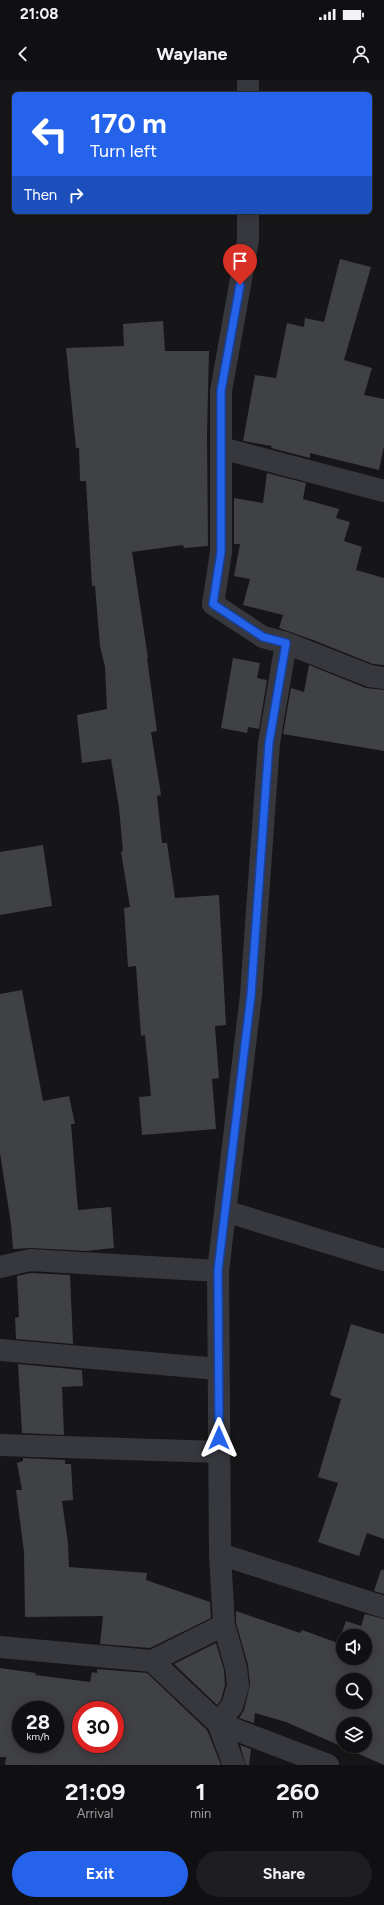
<!DOCTYPE html>
<html lang="en">
<head>
<meta charset="utf-8">
<style>
  body { margin:0; font-family:Figtree,sans-serif; background:#1e1e20; color:#f1f3f6; height:100vh; display:flex; flex-direction:column; font-size:15px; white-space:nowrap }
  * { box-sizing:border-box; margin:0 }
  p { font-size:13px; color:#9c9d9f }
  .icon { flex:none; width:22px; height:22px; fill:none; stroke:currentColor; stroke-width:2; stroke-linecap:round; stroke-linejoin:round }
  .map { position:relative; height:1685px; overflow:hidden }
  .drawer { display:flex; flex-direction:column; background:#101012; flex:1 }
  .drawer>* { flex:none }
  .banner { position:absolute; left:12px; top:12px; width:360px; height:122px; border-radius:6px; box-shadow:0 2px 10px #0003,0 0 0 1px #303032; background:#2563eb; color:#fff; overflow:hidden }
  .fabs { position:absolute; left:336px; top:1549px; display:grid; gap:8px }
  .fabs a { display:grid; place-items:center; width:36px; height:36px; border-radius:50%; background:#101012; box-shadow:0 2px 10px #0003,0 0 0 1px #303032; font-size:20px }
  .speed { position:absolute; left:12px; top:1621px; display:flex; gap:8px; font-size:20px; font-weight:700; text-align:center }
  .speed>* { display:grid; place-content:center; width:52px; height:52px; border-radius:50%; background:#101012; box-shadow:0 2px 10px #0003,0 0 0 1px #303032; line-height:1 }
  .speed small { font-size:10px; font-weight:400 }
  .speed .limit { border:6px solid #d22; background:#fff; color:#111 }
  .pin { position:absolute; display:grid; place-items:center; width:34px; height:34px; color:#fff; margin:-41px -17px; border-radius:50% 50% 50% 0; rotate:-45deg; box-shadow:0 0 4px #0007 }
  .pin .icon { rotate:45deg }
  .me { position:absolute; width:44px; margin:-22px; rotate:0deg; stroke-linejoin:round; filter:drop-shadow(0 0 3px #0008) }
  .turn { display:flex; align-items:center; gap:14px; height:84px; padding:0 12px; font-size:18px }
  .turn .icon { width:52px; height:52px; stroke-width:2.5 }
  .turn b { display:block; font-size:28px; line-height:34px }
  .then { display:flex; align-items:center; height:38px; padding:0 12px; background:#0003; gap:8px; font-size:15px }
  .eta { display:flex; justify-content:space-evenly; align-items:center; height:68px; text-align:center }
  .eta b { font-size:24px; font-weight:700; line-height:28px }
  .button { display:flex; gap:8px; margin-top:auto; padding:8px 12px }
  .button a { flex:1; height:46px; border-radius:24px; background:#2563eb; color:#fff; font-size:16px; font-weight:700; line-height:46px; text-align:center }
  .button a+a { background:#1e1e20; color:#f1f3f6 }
  .status { display:flex; justify-content:space-between; align-items:center; height:28px; padding:0 20px; background:#101012; direction:ltr }
  .status svg { height:11px; fill:currentColor }
  header { display:flex; justify-content:space-between; align-items:center; height:52px; padding:0 12px; background:#101012; font-size:18px; font-weight:700 }
  .map>svg:first-child { display:block }
  .building { fill:#404145; fill-rule:evenodd }
  .lines { fill:none; stroke-linecap:round; stroke-linejoin:round }
  .minor { stroke:#37383d; stroke-width:22 }
  .route-casing { stroke:#184099; stroke-width:10 }
  .route { stroke:#2563eb; stroke-width:7 }
</style>
</head>
<body>
<div class="status"><b>21:08</b><svg viewBox="0 0 49 12"><path d="M0 12V9h3v3zM5 12V6h3v6zM10 12V3h3v9zM15 12V0h3v12zM26 1h20v11H26zM47 4h2v5h-2z"/></svg></div>
<header><svg class="icon" aria-label="back" viewBox="0 0 24 24"><path d="M15 5l-7 7 7 7"/></svg>Waylane<svg class="icon" aria-label="person" viewBox="0 0 24 24"><circle cx="12" cy="8" r="4"/><path d="M4 21q1-7 8-7t8 7"/></svg></header>
<div class="map">
<svg width="384" height="1685" viewBox="0 0 384 1685">
  <rect width="100%" height="100%" fill="#161618"/>
  <path class="building" d="M 340,179 L 371,187 L 344,280 L 372,288 L 364,315 L 384,319 L 384,366 L 379,390 L 310,373 L 310,378 L 271,368 L 272,366 L 243,361 L 255,295 L 276,298 L 287,243 L 304,247 L 305,238 L 324,242 Z
    M 163,241 L 165,271 L 209,271 L 207,354 L 208,466 L 184,468 L 183,465 L 132,472 L 148,578 L 147,578 L 157,651 L 151,652 L 161,715 L 157,716 L 162,763 L 167,763 L 175,818 L 219,815 L 226,945 L 215,946 L 219,998 L 212,999 L 216,1049 L 142,1055 L 139,1017 L 151,1016 L 145,955 L 141,956 L 136,886 L 128,887 L 124,828 L 130,827 L 121,772 L 123,771 L 119,728 L 111,679 L 82,683 L 77,635 L 107,629 L 105,587 L 100,566 L 95,506 L 92,506 L 86,401 L 80,401 L 79,368 L 76,368 L 66,268 L 124,266 L 123,244 Z
    M 267,393 L 306,403 L 303,419 L 339,429 L 336,438 L 350,442 L 344,461 L 362,467 L 356,490 L 384,498 L 384,585 L 373,584 L 313,560 L 279,548 L 283,535 L 243,525 L 250,499 L 234,496 L 240,464 L 234,464 L 234,418 L 263,423 Z
    M 233,578 L 260,583 L 257,598 L 267,600 L 259,649 L 248,647 L 247,653 L 221,648 Z
    M 309,585 L 366,608 L 384,610 L 384,671 L 283,654 L 291,608 L 304,612 Z
    M 43,765 L 52,826 L 0,835 L 0,772 Z
    M 22,910 L 43,1021 L 69,1016 L 75,1044 L 71,1044 L 78,1130 L 111,1127 L 114,1168 L 86,1171 L 31,1168 L 13,1169 L 11,1144 L 0,1073 L 0,914 Z
    M 31,1193 L 70,1195 L 73,1264 L 16,1259 L 15,1238 L 19,1237 L 17,1196 Z
    M 351,1244 L 384,1254 L 384,1459 L 367,1453 L 359,1476 L 318,1462 L 338,1403 L 318,1397 L 341,1319 L 330,1315 Z
    M 18,1284 L 82,1290 L 83,1306 L 62,1307 L 64,1355 L 22,1353 Z
    M 23,1378 L 65,1380 L 65,1384 L 71,1384 L 73,1420 L 62,1421 L 68,1463 L 69,1487 L 147,1493 L 146,1500 L 210,1522 L 211,1538 L 150,1568 L 100,1564 L 103,1536 L 25,1537 L 24,1472 L 16,1410 L 22,1410 L 17,1383 L 23,1381 Z
    M 381,1490 L 384,1490 L 384,1514 L 374,1511 Z
    M 236,1531 L 300,1553 L 302,1550 L 338,1563 L 346,1541 L 361,1546 L 365,1534 L 384,1539 L 384,1685 L 286,1642 L 255,1633 L 254,1643 L 239,1638 L 244,1630 L 250,1605 L 248,1585 L 236,1543 ZM 343,1556 L 365,1556 L 365,1578 L 343,1578 ZM 343,1600 L 365,1600 L 365,1622 L 343,1622 ZM 343,1644 L 365,1644 L 365,1666 L 343,1666 Z
    M 216,1563 L 224,1590 L 225,1605 L 221,1620 L 217,1625 L 174,1584 Z
    M 0,1588 L 36,1593 L 35,1595 L 90,1602 L 92,1592 L 97,1593 L 97,1589 L 147,1593 L 207,1650 L 221,1685 L 5,1685 L 6,1677 L 0,1677 ZM 21,1630 L 55,1630 L 55,1664 L 21,1664 ZM 81,1630 L 115,1630 L 115,1664 L 81,1664 Z
    M 240,1665 L 251,1669 L 249,1685 L 246,1685 Z"/>
  <g class="lines">
    <path class="minor" d="M 248,14 L 248,0
      M 221,368 L 384,411
      M 286,563 L 370,596 L 384,598
      M 225,1131 L 384,1180
      M 0,1187 L 30,1180 L 218,1191
      M 0,1270 L 218,1289
      M 0,1365 L 219,1372
      M 220,1474 L 384,1527
      M 0,1567 L 152,1581 L 224,1545
      M 152,1581 L 218,1643 L 328,1685
      M 218,1643 L 232,1626 L 238,1606 L 236,1588 L 224,1545 L 220,1474 L 218,1191 L 251,915 L 269,663 L 286,563 L 263,557 L 213,524 L 221,472 L 221,311 L 248,160 L 248,132
      M 218,1643 L 234,1685"/>
  </g>
  <g class="lines">
    <g class="route-casing">
      <path id="route" d="M 219,1358 L 218,1190 L 251,915 L 269,663 L 286,563 L 263,557 L 213,524 L 221,472 L 221,311 L 240,205"/>
    </g>
    <use href="#route" class="route"/>
  </g>
</svg>
<div class="fabs">
<a><svg class="icon" aria-label="sound" viewBox="0 0 24 24"><path d="M4 9h4l5-4v14l-5-4H4zM17 9q2 3 0 6"/></svg></a>
<a><svg class="icon" aria-label="search" viewBox="0 0 24 24"><circle cx="10" cy="10" r="6"/><path d="M15 15l6 6"/></svg></a>
<a><svg class="icon" aria-label="layers" viewBox="0 0 24 24"><path d="M12 4l9 5-9 5-9-5zM3 14l9 5 9-5"/></svg></a>
</div>
<div class="speed"><div>28<small>km/h</small></div><div class="limit">30</div></div>
<div class="pin" style="left:240px;top:205px;background:#d93025"><svg class="icon" aria-label="arrive" viewBox="0 0 24 24"><path d="M6 21V4h12l-3 4 3 4H6"/></svg></div>
<svg class="me" style="left:219px;top:1358px" viewBox="-20 -20 40 40"><path d="M0-17L14 15 0 8-14 15z" fill="#2563eb" stroke="#fff" stroke-width="4"/></svg>
<div class="banner">
<div class="turn"><svg class="icon" aria-label="left" viewBox="0 0 24 24"><path d="M17 20v-9H6M10 6l-5 5 5 5"/></svg><div><b>170 m</b>Turn left</div></div>
<div class="then">Then<svg class="icon" aria-label="right" viewBox="0 0 24 24"><path d="M7 20v-9h11M14 6l5 5-5 5"/></svg></div>
</div>
</div>
<section class="drawer">
<div class="eta">
<div><b>21:09</b><p>Arrival</p></div>
<div><b>1</b><p>min</p></div>
<div><b>260</b><p>m</p></div>
</div>
<div class="button"><a>Exit</a><a>Share</a></div>
</section>
</body>
</html>
